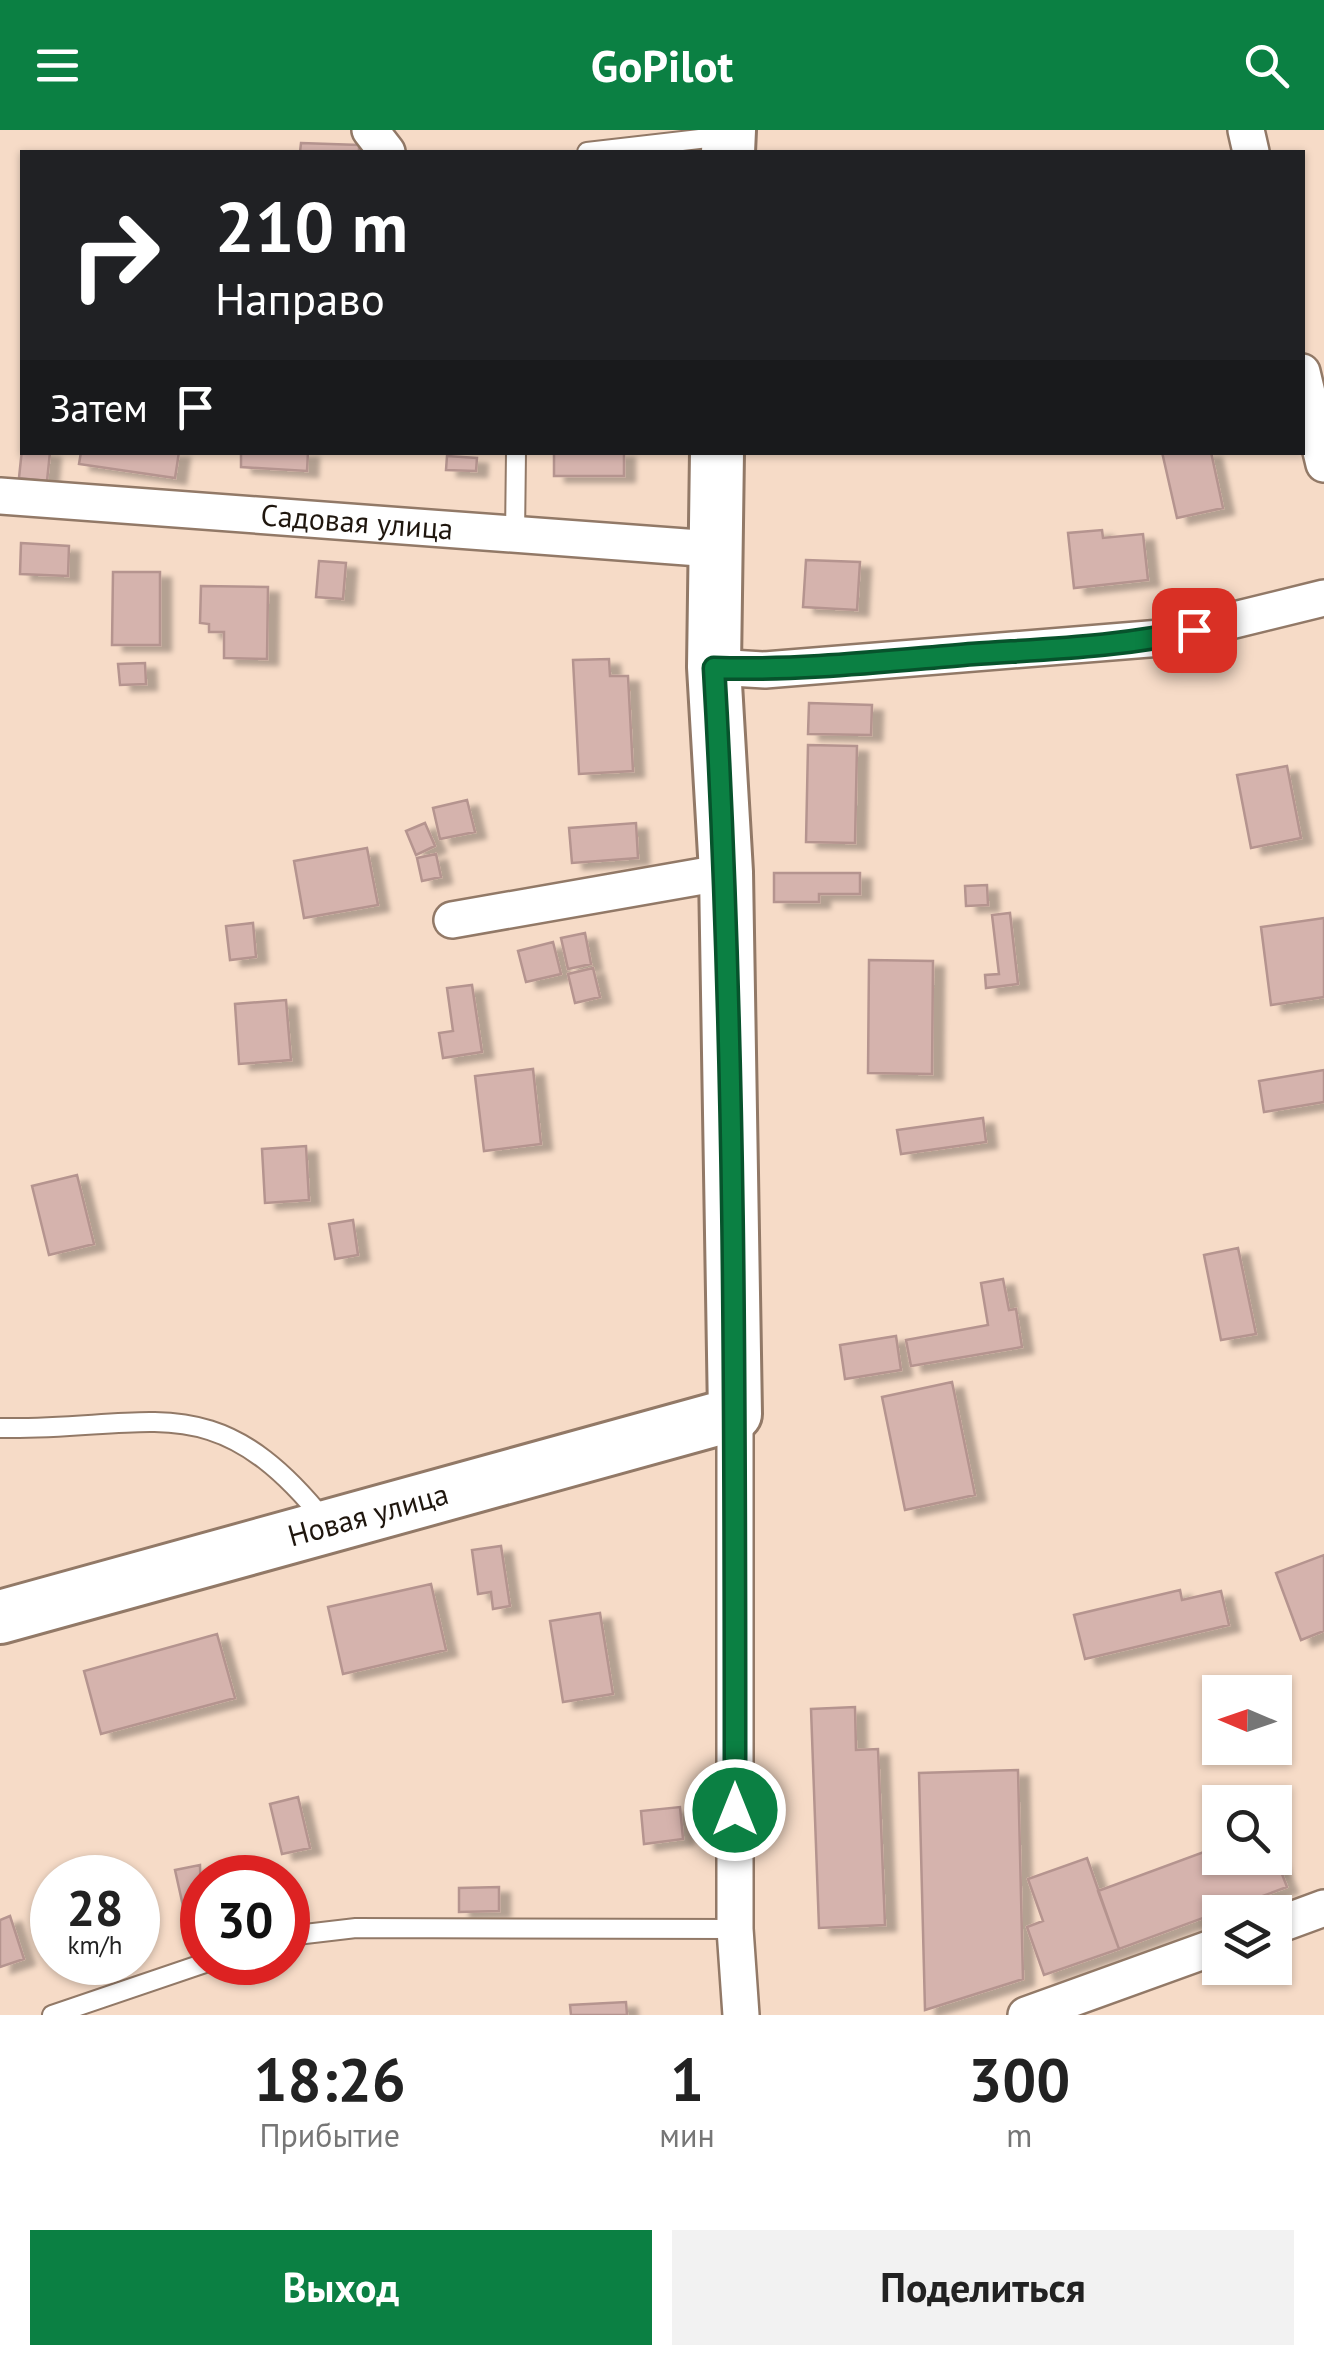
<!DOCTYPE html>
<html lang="ru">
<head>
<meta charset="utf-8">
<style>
  body { margin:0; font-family:"PT Sans",sans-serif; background:#f2f2f2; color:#222; height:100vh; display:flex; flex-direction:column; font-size:38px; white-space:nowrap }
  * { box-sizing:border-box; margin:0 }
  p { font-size:32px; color:#767676 }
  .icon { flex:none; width:55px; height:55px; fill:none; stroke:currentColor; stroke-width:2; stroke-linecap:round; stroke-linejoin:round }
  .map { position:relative; height:1885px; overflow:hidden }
  .sheet { display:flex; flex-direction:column; background:#fff; flex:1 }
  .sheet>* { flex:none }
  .banner { position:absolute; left:20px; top:20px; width:1285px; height:305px; border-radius:0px; box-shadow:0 2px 8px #0004; background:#202124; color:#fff; overflow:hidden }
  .needle { width:65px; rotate:272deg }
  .fabs { position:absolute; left:1202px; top:1545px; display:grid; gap:20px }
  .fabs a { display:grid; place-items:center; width:90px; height:90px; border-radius:0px; background:#fff; box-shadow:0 2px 8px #0004; font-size:50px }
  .speed { position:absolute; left:30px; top:1725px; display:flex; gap:20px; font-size:50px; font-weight:700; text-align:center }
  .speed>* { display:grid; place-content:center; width:130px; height:130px; border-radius:50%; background:#fff; box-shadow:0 2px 8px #0004; line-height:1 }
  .speed small { font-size:25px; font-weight:400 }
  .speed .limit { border:15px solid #d22; background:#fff; color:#111 }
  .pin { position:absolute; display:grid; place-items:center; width:85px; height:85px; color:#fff; margin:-42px; border-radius:20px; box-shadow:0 5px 15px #0006 }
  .me { position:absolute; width:110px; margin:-55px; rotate:0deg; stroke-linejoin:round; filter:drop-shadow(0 0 8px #0008) }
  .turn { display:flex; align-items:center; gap:35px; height:210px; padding:0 30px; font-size:45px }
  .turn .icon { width:130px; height:130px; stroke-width:2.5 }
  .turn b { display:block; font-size:70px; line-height:85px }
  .then { display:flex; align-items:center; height:95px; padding:0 30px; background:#0003; gap:20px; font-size:38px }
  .eta { display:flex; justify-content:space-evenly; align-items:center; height:170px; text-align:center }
  .eta b { font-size:60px; font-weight:800; line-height:70px }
  .primary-button { display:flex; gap:20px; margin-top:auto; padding:20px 30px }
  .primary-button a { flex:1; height:115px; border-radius:0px; background:#0b8043; color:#fff; font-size:40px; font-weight:800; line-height:115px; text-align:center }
  .primary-button a+a { background:#f2f2f2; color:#222 }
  header { display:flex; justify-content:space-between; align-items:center; height:130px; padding:0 30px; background:#0b8043; color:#fff; font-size:45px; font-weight:800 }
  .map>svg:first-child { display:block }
  .building { fill:#d5b3ad; stroke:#b5948f; stroke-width:2.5; filter:url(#shadow) }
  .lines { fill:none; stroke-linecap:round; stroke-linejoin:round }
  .lane-casing { stroke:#927967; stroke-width:22 }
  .street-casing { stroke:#927967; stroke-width:40 }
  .secondary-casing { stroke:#927967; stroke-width:58 }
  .lane { stroke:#fff; stroke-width:18 }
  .street { stroke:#fff; stroke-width:35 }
  .secondary { stroke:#fff; stroke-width:52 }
  .route-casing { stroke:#07532c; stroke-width:25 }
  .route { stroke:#0b8043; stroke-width:18 }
  .labels { text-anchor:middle; stroke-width:9; stroke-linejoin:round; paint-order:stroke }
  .street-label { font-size:30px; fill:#1f160e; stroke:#fff }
</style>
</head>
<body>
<header><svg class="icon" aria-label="menu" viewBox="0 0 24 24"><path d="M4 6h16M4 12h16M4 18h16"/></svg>GoPilot<svg class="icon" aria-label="search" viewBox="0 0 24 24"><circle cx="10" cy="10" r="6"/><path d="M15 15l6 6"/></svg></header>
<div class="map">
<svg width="1324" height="1885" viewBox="0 0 1324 1885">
  <defs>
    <filter id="shadow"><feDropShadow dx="11" dy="6" stdDeviation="2.5" flood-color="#0004"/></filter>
  </defs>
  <rect width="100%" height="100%" fill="#f6dbc7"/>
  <path class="building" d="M 301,13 L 359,15 L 359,22 L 300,22 Z
    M 22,319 L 50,322 L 47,351 L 19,348 Z
    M 81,322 L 179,322 L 175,348 L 79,334 Z
    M 241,322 L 308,322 L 307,341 L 241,337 Z
    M 554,322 L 624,322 L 624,346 L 554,346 Z
    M 1162,322 L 1211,322 L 1223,378 L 1177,388 Z
    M 447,326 L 477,328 L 476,341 L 446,340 Z
    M 1102,400 L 1103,408 L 1143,404 L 1148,450 L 1074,458 L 1068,403 Z
    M 21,413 L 69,416 L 68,446 L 20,444 Z
    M 806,430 L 860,432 L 857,480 L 803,477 Z
    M 319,431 L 346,433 L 343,469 L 316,467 Z
    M 113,442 L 160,442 L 160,515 L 112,515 Z
    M 201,456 L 268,457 L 267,529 L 224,528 L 224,502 L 209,502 L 209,494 L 200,493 Z
    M 609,529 L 610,546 L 628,546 L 633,641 L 579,644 L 573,530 Z
    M 145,533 L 146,554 L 120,555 L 118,534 Z
    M 809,573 L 872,575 L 871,605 L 808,604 Z
    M 808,615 L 857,616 L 855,713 L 806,712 Z
    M 1287,636 L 1301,708 L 1251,718 L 1237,645 Z
    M 467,670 L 475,702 L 440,709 L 433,678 Z
    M 425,693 L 435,716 L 416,725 L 406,701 Z
    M 636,693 L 638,728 L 572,733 L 569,698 Z
    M 367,718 L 378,775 L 304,788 L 294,731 Z
    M 436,724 L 441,747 L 422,751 L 417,728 Z
    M 774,743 L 860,743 L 860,764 L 819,764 L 819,772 L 774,772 Z
    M 987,755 L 988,775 L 966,776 L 965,756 Z
    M 1010,783 L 1018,854 L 986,858 L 985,845 L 999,844 L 992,785 Z
    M 1324,788 L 1324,867 L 1271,875 L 1261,797 Z
    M 253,793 L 256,827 L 230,830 L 226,796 Z
    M 585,803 L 591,834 L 568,839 L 561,808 Z
    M 553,812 L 561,844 L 526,852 L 518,821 Z
    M 869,830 L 933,831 L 932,944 L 868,943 Z
    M 593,838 L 600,867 L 575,873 L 568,844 Z
    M 472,855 L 482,922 L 443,928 L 439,903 L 453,901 L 447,858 Z
    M 286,870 L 291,930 L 239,934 L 235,874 Z
    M 533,939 L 541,1014 L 484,1021 L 475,946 Z
    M 1324,940 L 1324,972 L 1264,982 L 1259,951 Z
    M 983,988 L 986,1012 L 901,1024 L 897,1000 Z
    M 306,1016 L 309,1070 L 265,1073 L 262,1019 Z
    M 77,1045 L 94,1114 L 49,1125 L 32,1056 Z
    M 353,1090 L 358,1125 L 335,1129 L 329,1094 Z
    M 1238,1118 L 1256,1204 L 1221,1210 L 1204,1125 Z
    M 1003,1149 L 1009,1180 L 1016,1179 L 1022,1217 L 911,1236 L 906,1210 L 988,1195 L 981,1153 Z
    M 896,1206 L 901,1240 L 845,1249 L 840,1215 Z
    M 952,1252 L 975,1365 L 905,1380 L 882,1267 Z
    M 501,1416 L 510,1476 L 493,1479 L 491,1462 L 478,1464 L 472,1420 Z
    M 1324,1425 L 1324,1501 L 1301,1510 L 1276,1443 Z
    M 431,1454 L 446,1520 L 343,1544 L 328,1477 Z
    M 1180,1460 L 1182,1470 L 1221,1461 L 1229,1495 L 1085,1529 L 1074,1485 Z
    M 600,1483 L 613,1564 L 563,1572 L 550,1491 Z
    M 217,1504 L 235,1568 L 101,1604 L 84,1541 Z
    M 855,1577 L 856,1620 L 878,1619 L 885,1795 L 819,1798 L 811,1579 Z
    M 1018,1640 L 1023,1849 L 925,1880 L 919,1643 Z
    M 298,1667 L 310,1718 L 282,1724 L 270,1674 Z
    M 680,1677 L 683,1709 L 644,1714 L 641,1681 Z
    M 1220,1716 L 1220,1728 L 1275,1726 L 1287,1757 L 1119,1819 L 1098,1761 Z
    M 1087,1728 L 1119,1819 L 1044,1845 L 1027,1797 L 1043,1791 L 1028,1749 Z
    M 200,1735 L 202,1810 L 191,1812 L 175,1740 Z
    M 499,1757 L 499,1781 L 459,1782 L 459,1758 Z
    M 10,1786 L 24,1829 L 0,1837 L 0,1790 Z
    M 626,1872 L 627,1885 L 571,1885 L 570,1875 Z"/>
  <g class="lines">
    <g class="lane-casing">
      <path id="lane" d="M 587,22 L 725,6
        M 515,406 L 516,322
        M 0,1298 C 150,1301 213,1252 324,1390
        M 288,1806 L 356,1798 L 735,1799
        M 52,1885 L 208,1832"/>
    </g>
    <g class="street-casing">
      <g id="street">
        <path d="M 370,0 L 387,22"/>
        <path d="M 1246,0 L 1251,22"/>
        <path d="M 1302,242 L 1324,334"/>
        <path id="s1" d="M 0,366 L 713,419"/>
        <path d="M 714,537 L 765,540 L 1161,508 L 1324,468"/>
        <path d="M 452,790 L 726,742"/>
        <path d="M 735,1284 L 735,1799 L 741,1885"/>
        <path d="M 1275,1796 L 1324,1778"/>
        <path d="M 1026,1885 L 1220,1815"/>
      </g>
    </g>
    <g class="secondary-casing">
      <g id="secondary">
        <path d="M 728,22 L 729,0"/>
        <path id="s2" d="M 0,1487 L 735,1284 L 726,742 L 714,537 L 717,322"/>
      </g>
    </g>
    <use href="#lane" class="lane"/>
    <use href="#street" class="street"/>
    <use href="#secondary" class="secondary"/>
  </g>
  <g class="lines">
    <g class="route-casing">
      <path id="route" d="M 735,1680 C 735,1299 736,918 714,538 C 800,541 887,531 973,524 C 1046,519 1123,517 1194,500"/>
    </g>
    <use href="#route" class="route"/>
  </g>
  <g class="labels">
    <g class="street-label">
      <text dy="10" stroke="none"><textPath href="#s1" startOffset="358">Садовая улица</textPath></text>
      <text dy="10" stroke="none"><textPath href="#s2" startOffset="382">Новая улица</textPath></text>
    </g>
  </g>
</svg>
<div class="fabs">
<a><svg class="needle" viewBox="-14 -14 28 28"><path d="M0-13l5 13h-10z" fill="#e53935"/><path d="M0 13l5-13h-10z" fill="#767676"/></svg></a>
<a><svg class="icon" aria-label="search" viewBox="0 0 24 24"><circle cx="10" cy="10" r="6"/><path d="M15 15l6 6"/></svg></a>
<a><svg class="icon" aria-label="layers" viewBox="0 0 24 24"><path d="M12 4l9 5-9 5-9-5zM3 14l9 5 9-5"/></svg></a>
</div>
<div class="speed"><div>28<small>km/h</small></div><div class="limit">30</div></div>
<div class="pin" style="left:1194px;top:500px;background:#d93025"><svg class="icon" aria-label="arrive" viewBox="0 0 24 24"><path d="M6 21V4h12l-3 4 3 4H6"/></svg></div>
<svg class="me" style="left:735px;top:1680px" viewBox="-20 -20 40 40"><circle r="17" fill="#0b8043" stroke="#fff" stroke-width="3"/><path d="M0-11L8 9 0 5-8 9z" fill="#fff"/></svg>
<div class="banner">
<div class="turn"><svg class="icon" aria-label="right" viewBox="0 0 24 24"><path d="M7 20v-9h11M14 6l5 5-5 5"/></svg><div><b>210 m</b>Направо</div></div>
<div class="then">Затем<svg class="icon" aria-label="arrive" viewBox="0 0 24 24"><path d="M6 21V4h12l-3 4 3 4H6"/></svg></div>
</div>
</div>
<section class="sheet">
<div class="eta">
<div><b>18:26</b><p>Прибытие</p></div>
<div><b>1</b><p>мин</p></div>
<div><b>300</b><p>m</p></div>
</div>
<div class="primary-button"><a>Выход</a><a>Поделиться</a></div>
</section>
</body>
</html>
